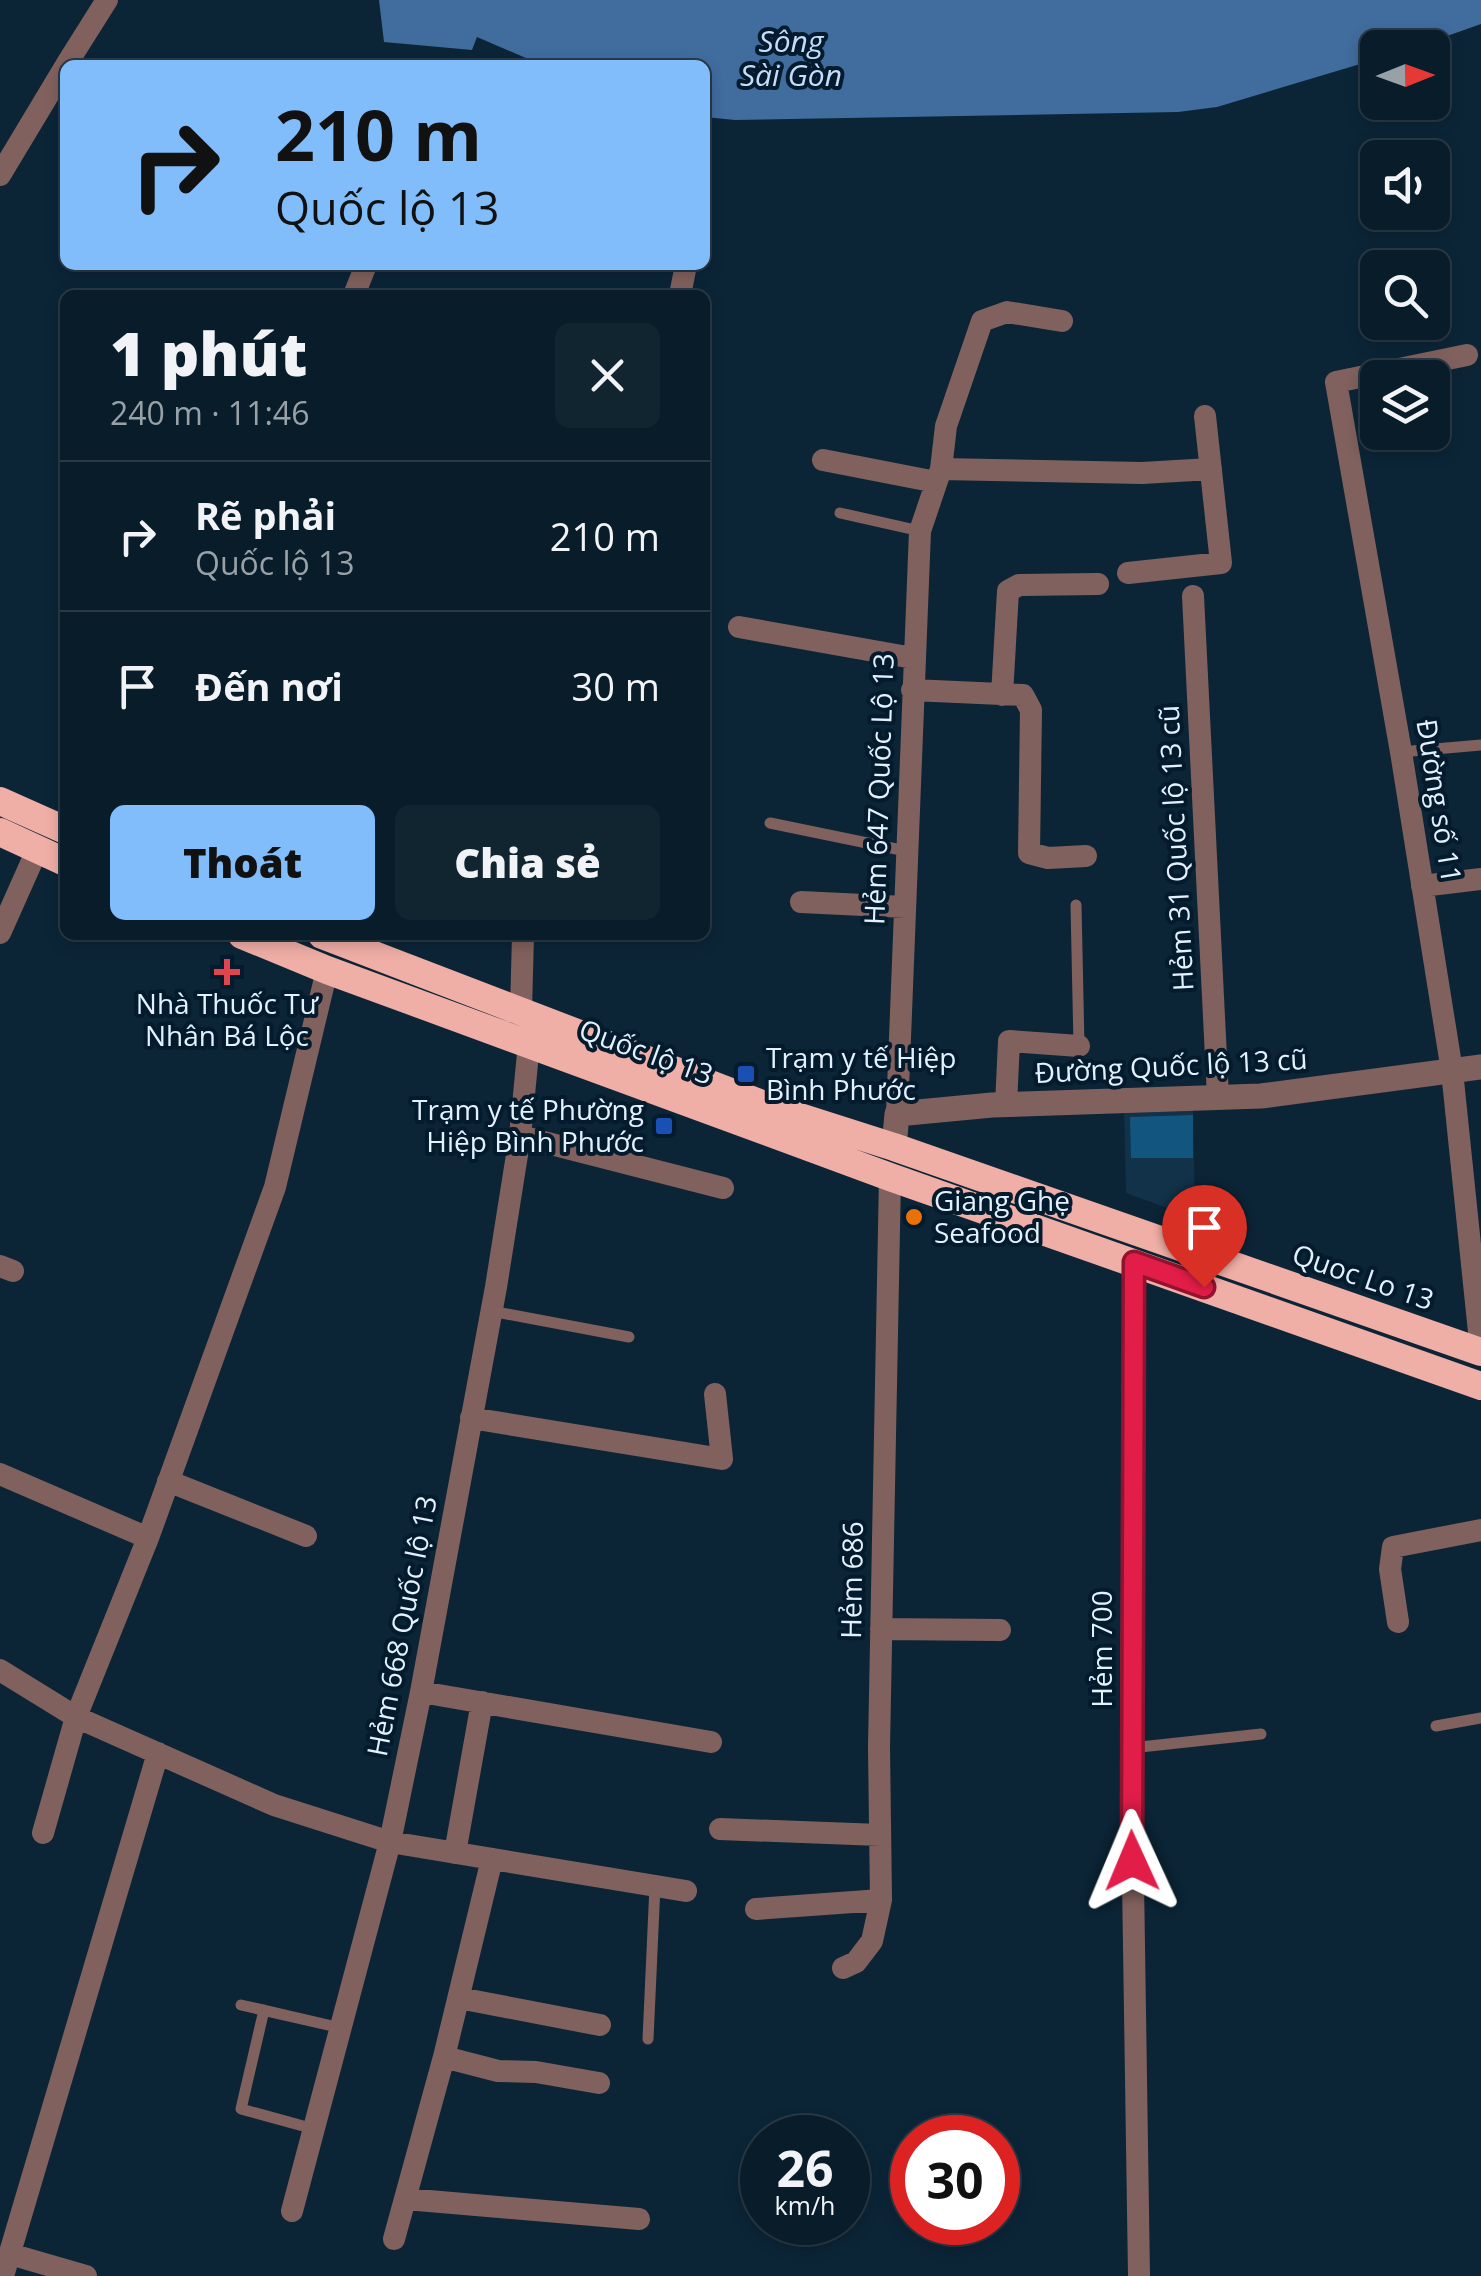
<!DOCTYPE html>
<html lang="vi">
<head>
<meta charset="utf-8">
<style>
  body { margin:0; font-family:"Open Sans",sans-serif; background:#112531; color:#f1f3f6; height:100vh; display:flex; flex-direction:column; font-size:38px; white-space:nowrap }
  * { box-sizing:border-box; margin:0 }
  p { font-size:32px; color:#98a1a8 }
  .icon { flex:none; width:55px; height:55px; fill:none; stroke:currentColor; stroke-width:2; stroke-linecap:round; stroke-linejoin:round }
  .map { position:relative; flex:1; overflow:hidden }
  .panel { position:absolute; left:60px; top:290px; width:650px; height:650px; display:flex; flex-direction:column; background:#081c29; border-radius:15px; box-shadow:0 5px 15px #0003,0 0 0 2px #293a46 }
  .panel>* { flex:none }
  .guide { position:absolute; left:60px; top:60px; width:650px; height:210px; border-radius:15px; box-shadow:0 5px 15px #0003,0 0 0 2px #293a46; background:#80bdfa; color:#111; overflow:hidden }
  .needle { width:65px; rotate:89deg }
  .tools { position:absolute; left:1360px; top:30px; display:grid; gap:20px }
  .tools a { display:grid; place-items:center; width:90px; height:90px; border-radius:15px; background:#081c29; box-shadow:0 5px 15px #0003,0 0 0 2px #293a46; font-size:50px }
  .speed { position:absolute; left:740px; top:2115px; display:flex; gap:20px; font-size:50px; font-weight:700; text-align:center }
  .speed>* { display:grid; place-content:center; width:130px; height:130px; border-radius:50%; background:#081c29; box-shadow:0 5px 15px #0003,0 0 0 2px #293a46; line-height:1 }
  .speed small { font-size:25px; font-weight:400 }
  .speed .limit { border:15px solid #d22; background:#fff; color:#111 }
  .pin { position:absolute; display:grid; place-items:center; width:85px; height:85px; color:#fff; margin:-102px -42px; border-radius:50% 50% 50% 0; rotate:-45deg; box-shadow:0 0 10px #0007 }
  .pin .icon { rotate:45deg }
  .me { position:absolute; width:110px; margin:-55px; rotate:359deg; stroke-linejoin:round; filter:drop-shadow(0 0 8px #0008) }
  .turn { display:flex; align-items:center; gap:35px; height:210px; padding:0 50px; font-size:45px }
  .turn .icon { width:130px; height:130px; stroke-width:2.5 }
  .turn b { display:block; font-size:70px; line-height:85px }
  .round { display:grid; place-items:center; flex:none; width:105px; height:105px; border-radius:15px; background:#112531 }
  .summary { display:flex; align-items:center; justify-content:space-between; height:170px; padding:0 50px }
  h1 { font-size:60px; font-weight:800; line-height:75px }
  .button { display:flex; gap:20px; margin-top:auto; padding:20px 50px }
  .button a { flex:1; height:115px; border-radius:15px; background:#80bdfa; color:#111; font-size:40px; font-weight:800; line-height:115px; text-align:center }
  .button a+a { background:#112531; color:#f1f3f6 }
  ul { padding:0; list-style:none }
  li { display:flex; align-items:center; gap:30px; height:150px; padding:0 50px; border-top:2px solid #293a46 }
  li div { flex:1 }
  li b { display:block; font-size:38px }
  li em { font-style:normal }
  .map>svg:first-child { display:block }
  .built { fill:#113248 }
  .water { fill:#406c9e }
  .building { fill:#125680 }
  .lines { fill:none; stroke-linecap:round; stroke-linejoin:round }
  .service { stroke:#81615d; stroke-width:11 }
  .minor { stroke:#81615d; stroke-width:22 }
  .tertiary { stroke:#81615d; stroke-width:25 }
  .trunk { stroke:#efaea6; stroke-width:28 }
  .route-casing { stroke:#92132f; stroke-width:25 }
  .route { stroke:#e11d48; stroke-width:18 }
  .health-dot { fill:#e0444e; stroke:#031b2c; stroke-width:4 }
  .transit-dot { fill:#1a4fb4; stroke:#031b2c; stroke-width:4 }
  .food-dot { fill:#e8710a; stroke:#031b2c; stroke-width:4 }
  .labels { text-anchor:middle; stroke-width:8; stroke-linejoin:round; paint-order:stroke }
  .street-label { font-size:28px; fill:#e2f1fd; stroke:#031b2c }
  .poi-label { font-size:28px; fill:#e2f1fd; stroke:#031b2c; text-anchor:start }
  .water-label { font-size:30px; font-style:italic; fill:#c4ddfb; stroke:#031b2c }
</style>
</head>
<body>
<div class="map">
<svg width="1481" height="2276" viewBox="0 0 1481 2276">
  <rect width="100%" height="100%" fill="#0b2537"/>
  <path class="built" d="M 1193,1106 L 1195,1218 L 1126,1193 L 1124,1108 Z"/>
  <path class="water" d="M 379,0 L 1481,0 L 1481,24 L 1416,47 L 1378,48 L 1377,59 L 1217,107 L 1178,112 L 735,120 L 705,117 L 705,65 L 542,65 L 477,37 L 472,50 L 384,42 Z"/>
  <path class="building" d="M 1193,1115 L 1193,1158 L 1131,1158 L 1130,1117 Z"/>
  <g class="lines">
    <path class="service" d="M 840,513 L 920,531
      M 1401,752 L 1481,745
      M 770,823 L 906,851
      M 1076,905 L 1079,1046
      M 491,1311 L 629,1337
      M 1436,1726 L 1481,1718
      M 1131,1748 L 1261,1734
      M 241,2005 L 341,2028
      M 264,2010 L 241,2109 L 314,2129
      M 648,2039 L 655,1886"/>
    <path class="minor" d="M 66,65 L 107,0
      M 0,175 L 65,67
      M 354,295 L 366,265
      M 680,295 L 686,265
      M 1467,355 L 1336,382 L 1401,752 L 1452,1071 L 1481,1351
      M 823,460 L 936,482
      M 941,469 L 1142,473 L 1211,469
      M 1128,573 L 1221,563 L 1205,416
      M 1193,596 L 1218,1097
      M 739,627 L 913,658
      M 912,690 L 1023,695 L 1031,710 L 1029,853 L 1048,858 L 1086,856
      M 1002,695 L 1008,591 L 1019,585 L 1098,584
      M 1422,886 L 1481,879
      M 801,902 L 905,907
      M 0,933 L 37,850
      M 521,1010 L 523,935
      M 1006,1105 L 1009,1041 L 1079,1046
      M 897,1114 L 920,531 L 941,469 L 946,426 L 982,321 L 1007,312 L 1062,321
      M 520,1136 L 723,1188
      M 1134,1262 L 1131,1748 L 1139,2276
      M 0,1266 L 13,1271
      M 471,1418 L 722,1459 L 715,1394
      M 0,1474 L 148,1538
      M 168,1481 L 306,1536
      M 1398,1622 L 1390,1569 L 1393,1547 L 1481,1530
      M 881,1629 L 1000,1630
      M 0,1670 L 76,1717 L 274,1805 L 390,1842 L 686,1891
      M 421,1692 L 711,1742
      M 720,1829 L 880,1835
      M 43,1833 L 76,1717 L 148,1538 L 275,1187 L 327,970
      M 455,1853 L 482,1702
      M 756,1909 L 881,1900
      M 843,1968 L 856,1962 L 872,1941 L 881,1900 L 879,1747 L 890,1177
      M 459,1998 L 600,2025
      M 444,2057 L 498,2071 L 536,2072 L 599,2083
      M 406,2199 L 639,2219
      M 292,2211 L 390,1842 L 421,1692 L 496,1287 L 520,1136 L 529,1043
      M 394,2239 L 444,2057 L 492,1859
      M 10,2254 L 86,2276
      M 3,2276 L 158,1753"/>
    <path class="tertiary" d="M 894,1147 L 897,1114 L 992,1105 L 1261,1096 L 1481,1067"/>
    <path class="trunk" d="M 0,801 L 65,830
      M 0,832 L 65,862
      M 242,935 L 327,970 L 890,1177 L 1481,1386
      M 322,935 L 775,1109 L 894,1147 L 1481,1352"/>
  </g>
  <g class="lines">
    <g class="route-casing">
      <path id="route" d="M 1132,1861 L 1134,1262 L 1204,1287"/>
    </g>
    <use href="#route" class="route"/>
  </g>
  <path class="health-dot" d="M222 957h10v10h10v10h-10v10h-10v-10h-10v-10h10z"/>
  <g class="transit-dot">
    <rect x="736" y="1064" width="20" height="20" rx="5"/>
    <rect x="654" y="1116" width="20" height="20" rx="5"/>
  </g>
  <circle class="food-dot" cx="914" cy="1217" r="10"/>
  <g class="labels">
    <g class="street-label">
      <text transform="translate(879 789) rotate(-88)" y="10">Hẻm 647 Quốc Lộ 13</text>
      <text transform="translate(1439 801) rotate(81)" y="10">Đường số 11</text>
      <text transform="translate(1176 848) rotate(-93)" y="10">Hẻm 31 Quốc lộ 13 cũ</text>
      <text transform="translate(646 1052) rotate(20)" y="10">Quốc lộ 13</text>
      <text transform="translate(1171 1066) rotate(-3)" y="10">Đường Quốc lộ 13 cũ</text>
      <text transform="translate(1363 1277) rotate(19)" y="10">Quoc Lo 13</text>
      <text transform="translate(852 1580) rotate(-89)" y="10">Hẻm 686</text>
      <text transform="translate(402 1626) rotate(-79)" y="10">Hẻm 668 Quốc lộ 13</text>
      <text transform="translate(1102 1649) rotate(-90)" y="10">Hẻm 700</text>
    </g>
    <g class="poi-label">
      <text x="227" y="1014" text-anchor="middle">Nhà Thuốc Tư<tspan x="227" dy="32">Nhân Bá Lộc</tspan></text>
      <text x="766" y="1068">Trạm y tế Hiệp<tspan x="766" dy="32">Bình Phước</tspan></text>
      <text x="644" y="1120" text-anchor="end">Trạm y tế Phường<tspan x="644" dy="32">Hiệp Bình Phước</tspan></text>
      <text x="934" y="1211">Giang Ghẹ<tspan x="934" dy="32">Seafood</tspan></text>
    </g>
    <g class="water-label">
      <text x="791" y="52">Sông<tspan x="791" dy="34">Sài Gòn</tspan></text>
    </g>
  </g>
</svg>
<div class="tools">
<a><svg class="needle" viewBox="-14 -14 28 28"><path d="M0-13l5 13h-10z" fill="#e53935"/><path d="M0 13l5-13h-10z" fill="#98a1a8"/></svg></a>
<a><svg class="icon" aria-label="sound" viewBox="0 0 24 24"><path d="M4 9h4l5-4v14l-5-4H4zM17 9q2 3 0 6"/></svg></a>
<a><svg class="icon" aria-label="search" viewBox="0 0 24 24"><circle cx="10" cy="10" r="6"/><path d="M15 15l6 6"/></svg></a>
<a><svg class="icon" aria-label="layers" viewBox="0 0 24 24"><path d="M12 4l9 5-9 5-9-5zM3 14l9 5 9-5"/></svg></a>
</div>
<div class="speed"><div>26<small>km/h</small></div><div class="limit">30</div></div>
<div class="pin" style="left:1204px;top:1287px;background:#d93025"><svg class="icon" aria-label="arrive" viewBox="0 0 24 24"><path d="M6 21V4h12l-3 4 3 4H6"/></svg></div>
<svg class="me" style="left:1132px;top:1861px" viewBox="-20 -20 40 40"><path d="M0-17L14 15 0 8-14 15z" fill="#e11d48" stroke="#fff" stroke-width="4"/></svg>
<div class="guide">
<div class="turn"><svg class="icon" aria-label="right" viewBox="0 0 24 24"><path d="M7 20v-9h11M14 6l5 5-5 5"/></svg><div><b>210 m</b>Quốc lộ 13</div></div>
</div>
<section class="panel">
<div class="summary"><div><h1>1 phút</h1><p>240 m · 11:46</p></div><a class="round"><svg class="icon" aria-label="close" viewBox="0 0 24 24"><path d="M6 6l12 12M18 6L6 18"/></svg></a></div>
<ul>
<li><svg class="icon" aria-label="right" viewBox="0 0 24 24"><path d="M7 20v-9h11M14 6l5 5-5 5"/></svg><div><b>Rẽ phải</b><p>Quốc lộ 13</p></div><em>210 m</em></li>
<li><svg class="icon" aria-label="arrive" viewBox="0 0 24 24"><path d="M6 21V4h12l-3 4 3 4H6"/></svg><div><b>Đến nơi</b></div><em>30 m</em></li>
</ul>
<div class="button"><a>Thoát</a><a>Chia sẻ</a></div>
</section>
</div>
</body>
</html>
